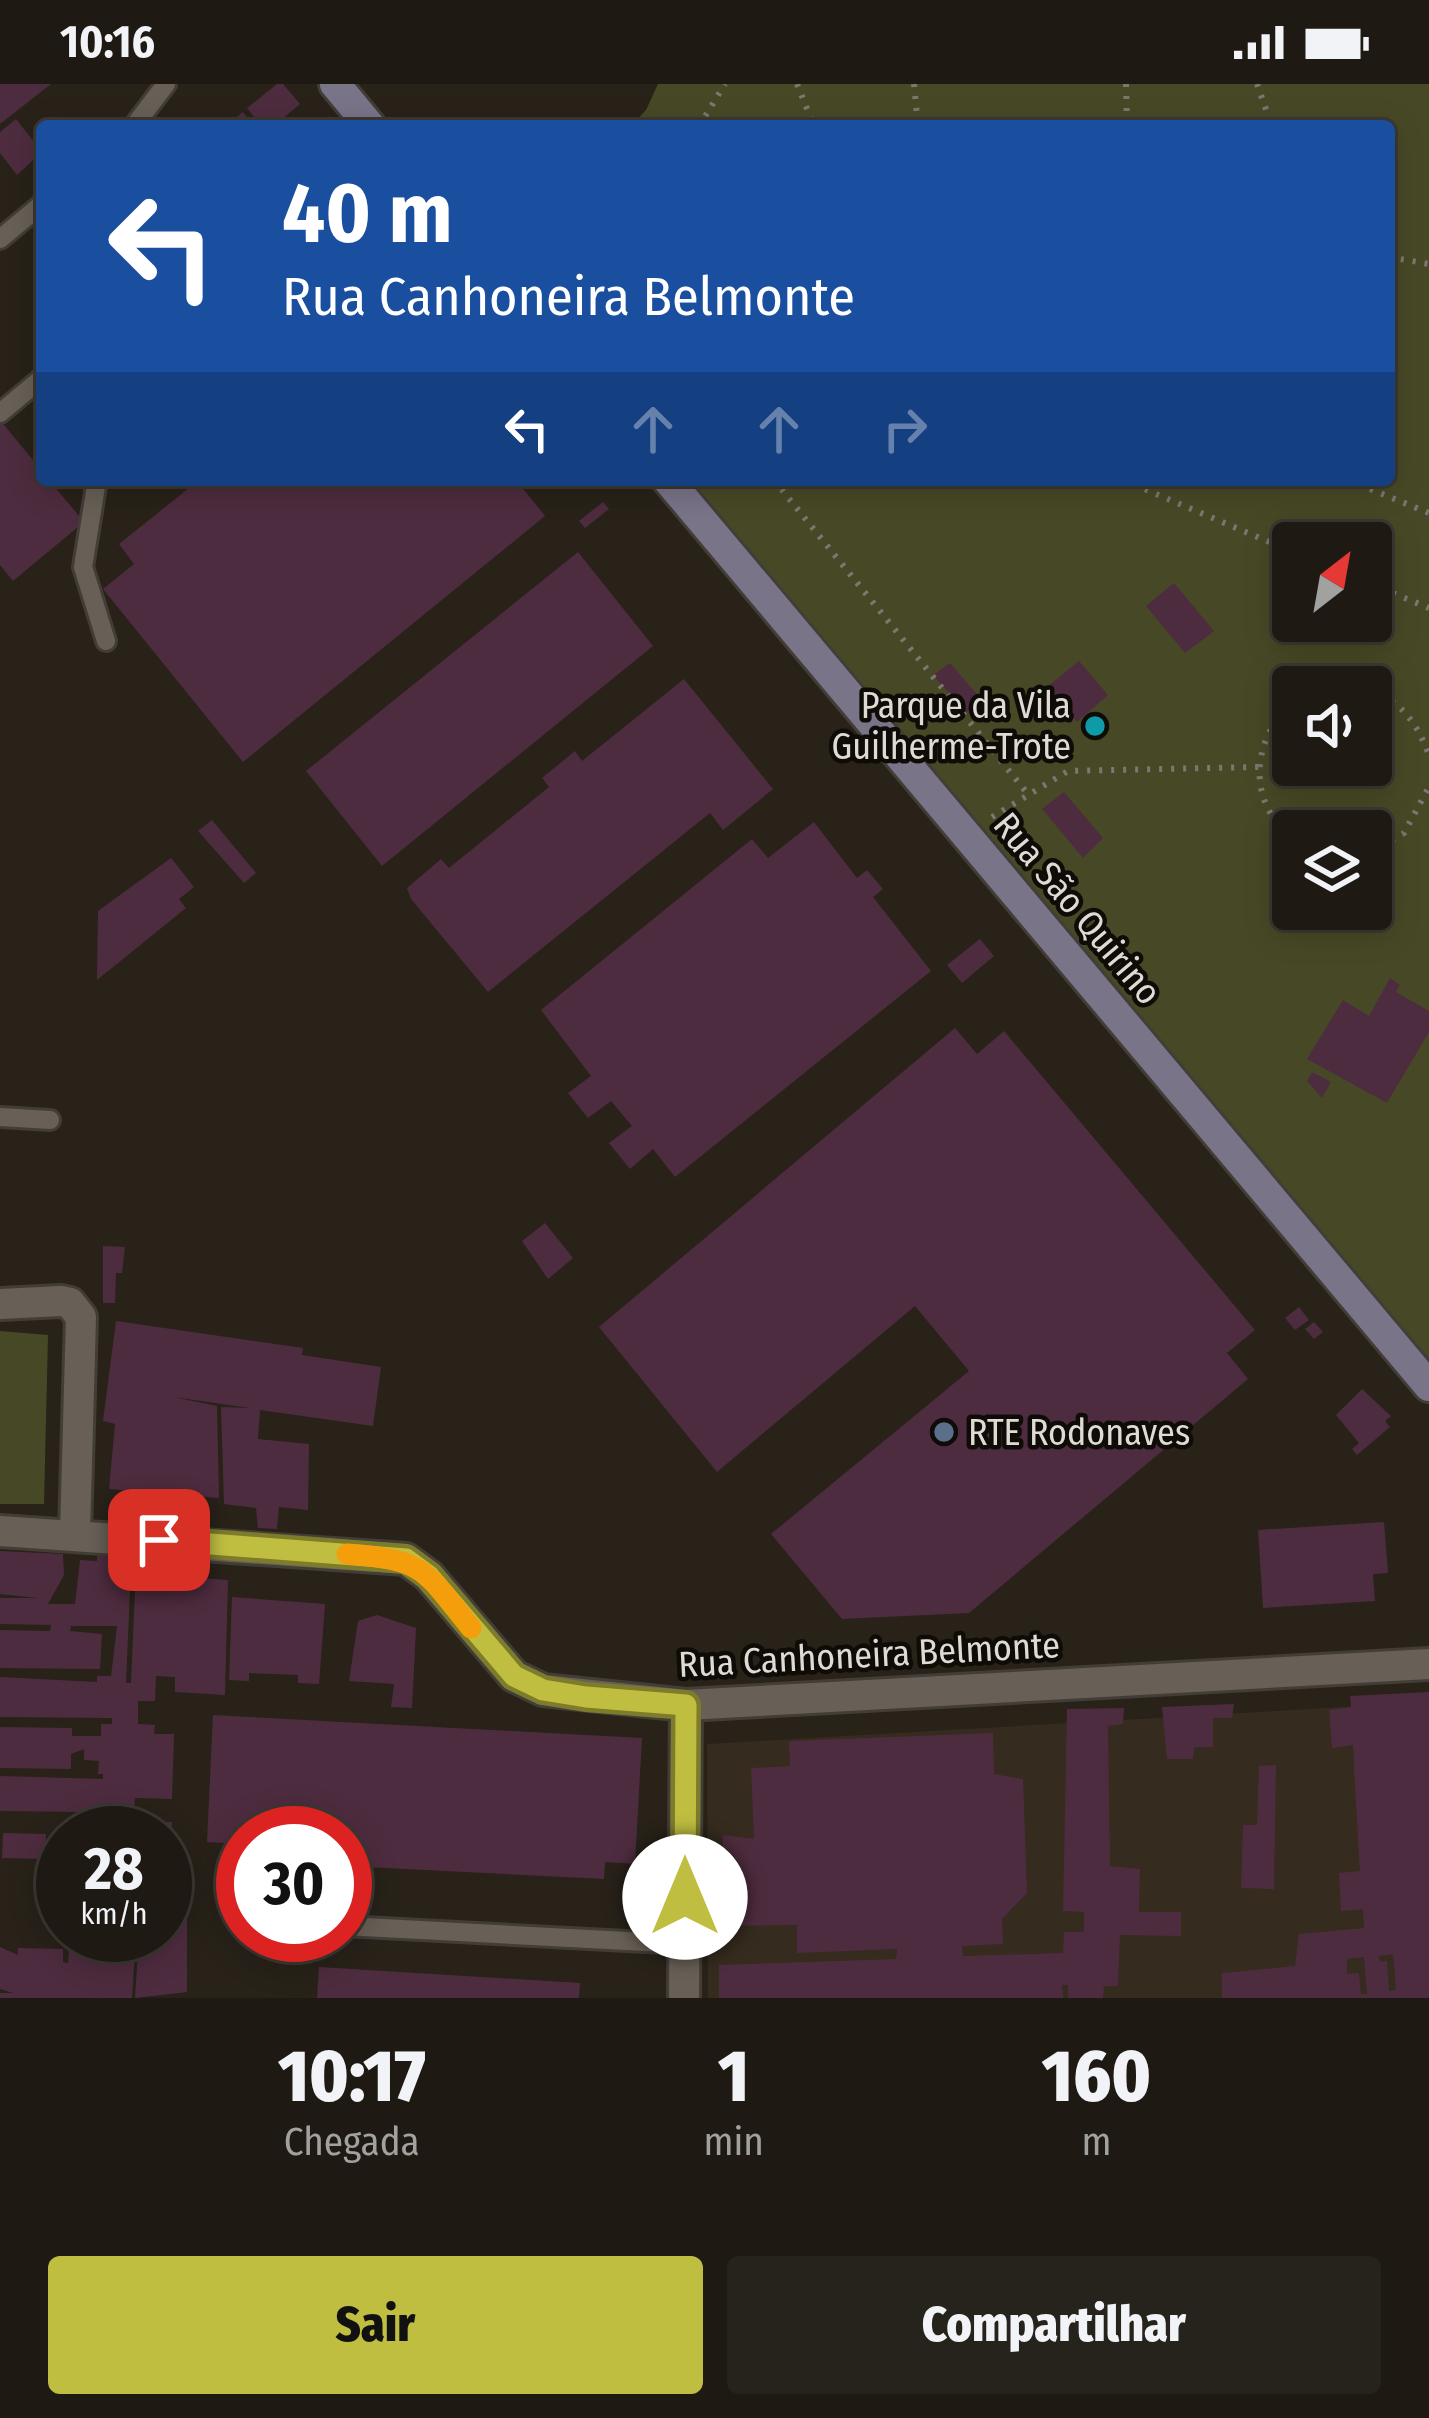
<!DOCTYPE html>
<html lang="pt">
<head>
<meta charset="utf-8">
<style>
  body { margin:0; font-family:"Fira Sans Condensed",sans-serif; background:#26231c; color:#f1f3f6; height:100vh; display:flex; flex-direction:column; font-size:45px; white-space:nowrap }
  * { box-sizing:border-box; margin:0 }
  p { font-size:39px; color:#a1a1a0 }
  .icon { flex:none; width:66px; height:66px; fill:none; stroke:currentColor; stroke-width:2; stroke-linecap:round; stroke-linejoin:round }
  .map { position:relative; height:1914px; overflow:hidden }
  .details { display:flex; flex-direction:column; background:#1e1a13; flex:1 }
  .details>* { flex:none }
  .top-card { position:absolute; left:36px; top:36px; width:1359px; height:366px; border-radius:12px; box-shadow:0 6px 30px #0003,0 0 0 3px #3c3833; background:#1a4fa0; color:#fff; overflow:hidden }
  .needle { width:78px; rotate:31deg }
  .tools { position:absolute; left:1272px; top:438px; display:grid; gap:24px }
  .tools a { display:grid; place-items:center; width:120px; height:120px; border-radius:12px; background:#1e1a13; box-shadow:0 6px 30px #0003,0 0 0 3px #3c3833; font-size:60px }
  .speed { position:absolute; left:36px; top:1722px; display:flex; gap:24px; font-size:60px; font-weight:700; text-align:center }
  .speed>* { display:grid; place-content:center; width:156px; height:156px; border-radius:50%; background:#1e1a13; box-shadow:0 6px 30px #0003,0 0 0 3px #3c3833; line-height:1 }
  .speed small { font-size:30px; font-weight:400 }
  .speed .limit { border:18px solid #d22; background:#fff; color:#111 }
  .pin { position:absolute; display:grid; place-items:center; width:102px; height:102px; color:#fff; margin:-51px; border-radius:24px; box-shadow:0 6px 18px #0006 }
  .me { position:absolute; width:132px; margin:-66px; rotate:0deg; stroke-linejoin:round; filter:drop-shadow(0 0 9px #0008) }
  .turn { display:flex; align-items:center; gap:42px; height:252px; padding:0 48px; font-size:54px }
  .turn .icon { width:156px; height:156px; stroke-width:2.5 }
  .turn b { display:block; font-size:84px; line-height:102px }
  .lanes { display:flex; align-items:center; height:114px; padding:0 48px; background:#0003; justify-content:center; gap:60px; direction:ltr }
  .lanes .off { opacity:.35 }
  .eta { display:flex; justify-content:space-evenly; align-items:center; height:204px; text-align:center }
  .eta b { font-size:72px; font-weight:800; line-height:84px }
  .button { display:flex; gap:24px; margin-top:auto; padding:24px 48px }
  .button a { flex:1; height:138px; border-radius:12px; background:#c0be40; color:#111; font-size:48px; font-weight:800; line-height:138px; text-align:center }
  .button a+a { background:#26231c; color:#f1f3f6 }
  .status { display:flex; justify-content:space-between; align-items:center; height:84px; padding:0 60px; background:#1e1a13; direction:ltr }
  .status svg { height:33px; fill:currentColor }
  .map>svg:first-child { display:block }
  .built { fill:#352b1e }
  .green { fill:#474926; fill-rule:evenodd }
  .building { fill:#4e2c3f; fill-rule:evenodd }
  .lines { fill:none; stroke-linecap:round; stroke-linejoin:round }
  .lane-casing { stroke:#423d37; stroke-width:24 }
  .street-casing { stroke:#423d37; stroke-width:36 }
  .secondary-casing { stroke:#423d37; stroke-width:36 }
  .path { stroke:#7d7770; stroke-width:6; stroke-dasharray:3 9; stroke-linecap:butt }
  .lane { stroke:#686056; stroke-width:18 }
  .street { stroke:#686056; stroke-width:30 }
  .secondary { stroke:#797488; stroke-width:30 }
  .route-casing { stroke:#7d7c2a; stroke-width:30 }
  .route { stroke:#c0be40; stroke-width:21 }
  .slow { stroke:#f59e0b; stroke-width:21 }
  .culture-dot { fill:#0f9aa8; stroke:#0f0c08; stroke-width:4.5 }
  .service-dot { fill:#5c6f8a; stroke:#0f0c08; stroke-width:4.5 }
  .labels { text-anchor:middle; stroke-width:9; stroke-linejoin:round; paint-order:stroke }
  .poi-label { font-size:36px; fill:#dfdad4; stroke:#0f0c08; text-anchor:end }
  .street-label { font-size:36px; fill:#dfdad4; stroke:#0f0c08 }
</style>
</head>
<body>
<div class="status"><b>10:16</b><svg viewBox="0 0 49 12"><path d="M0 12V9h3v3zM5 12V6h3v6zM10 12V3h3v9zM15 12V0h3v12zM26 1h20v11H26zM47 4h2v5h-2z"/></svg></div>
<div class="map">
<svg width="1429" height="1914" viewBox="0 0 1429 1914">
  <rect width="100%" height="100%" fill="#282219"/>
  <path class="built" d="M 1429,1618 L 1429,1914 L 708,1914 L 707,1660 Z"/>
  <path class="green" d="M 658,0 L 1429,0 L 1429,1277 L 690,396 L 1389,396 L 1389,42 L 631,42 L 646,26 ZM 1293,459 L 1371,459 L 1371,537 L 1293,537 ZM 1293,603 L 1371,603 L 1371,681 L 1293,681 ZM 1293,747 L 1371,747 L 1371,825 L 1293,825 Z
    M 0,1247 L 48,1251 L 44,1420 L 0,1420 Z"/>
  <path class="building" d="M 0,0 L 51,0 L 0,40 Z
    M 277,0 L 283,0 L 300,20 L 274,42 L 261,42 L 247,24 Z
    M 243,28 L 254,42 L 225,42 Z
    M 16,35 L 42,68 L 17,91 L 0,69 L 0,48 Z
    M 0,336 L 42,387 L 42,396 L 49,396 L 84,438 L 13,497 L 0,481 Z
    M 199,396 L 516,396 L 545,432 L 243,678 L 103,505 L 134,480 L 119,460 Z
    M 603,418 L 609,425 L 585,444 L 579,437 Z
    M 578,468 L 653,562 L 382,782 L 306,687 Z
    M 1174,499 L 1214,547 L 1185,569 L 1146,522 Z
    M 1079,577 L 1108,611 L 1077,638 L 1047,603 Z
    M 950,579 L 982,616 L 966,629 L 933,591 Z
    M 684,595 L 773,705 L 723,746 L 710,729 L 488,908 L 411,815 L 407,804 L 441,775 L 449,784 L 549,703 L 542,694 L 575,667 L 582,677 Z
    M 1064,708 L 1103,754 L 1083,774 L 1042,725 Z
    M 212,736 L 256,789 L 244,799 L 198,747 Z
    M 814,738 L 857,794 L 867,786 L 883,805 L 873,813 L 931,887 L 675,1093 L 653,1065 L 630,1085 L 609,1059 L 632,1042 L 611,1017 L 588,1034 L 568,1009 L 591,992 L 541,926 L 752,755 L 768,774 Z
    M 171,774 L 194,803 L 179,815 L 186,824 L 97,896 L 98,827 Z
    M 980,855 L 994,872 L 962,899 L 947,881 Z
    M 1390,894 L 1400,901 L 1396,908 L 1429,927 L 1429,948 L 1387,1019 L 1307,975 L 1343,916 L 1369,932 Z
    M 955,944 L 977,970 L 1004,947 L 1255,1246 L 1227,1269 L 1248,1295 L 969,1529 L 842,1535 L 771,1450 L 969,1287 L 915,1222 L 717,1388 L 599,1243 Z
    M 1312,988 L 1331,998 L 1322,1014 L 1307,997 Z
    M 545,1139 L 573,1174 L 548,1195 L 522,1157 Z
    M 103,1162 L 125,1163 L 122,1189 L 116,1189 L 115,1219 L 103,1219 Z
    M 1299,1223 L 1309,1236 L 1295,1246 L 1285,1234 Z
    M 116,1237 L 303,1264 L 302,1271 L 381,1283 L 373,1342 L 260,1326 L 258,1355 L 309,1360 L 308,1426 L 279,1423 L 277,1445 L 258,1444 L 256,1424 L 224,1420 L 221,1323 L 250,1324 L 173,1313 L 217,1322 L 219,1414 L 109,1405 L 115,1340 L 103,1337 Z
    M 1314,1238 L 1323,1248 L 1314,1255 L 1305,1245 Z
    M 1362,1305 L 1391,1332 L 1385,1337 L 1390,1343 L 1357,1371 L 1352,1365 L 1359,1359 L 1336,1331 Z
    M 1384,1438 L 1388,1489 L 1373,1490 L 1375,1517 L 1263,1524 L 1258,1446 Z
    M 0,1467 L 63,1470 L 64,1491 L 48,1520 L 75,1520 L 80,1476 L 97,1477 L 97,1471 L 160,1471 L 160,1491 L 228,1496 L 225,1611 L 175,1608 L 175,1593 L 156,1592 L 155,1617 L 138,1617 L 138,1640 L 155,1641 L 154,1650 L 174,1650 L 172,1715 L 135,1714 L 133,1738 L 172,1738 L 170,1825 L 187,1826 L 187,1908 L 135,1914 L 139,1851 L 165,1851 L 165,1749 L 118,1749 L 118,1738 L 86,1738 L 86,1728 L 0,1727 L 0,1692 L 103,1695 L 103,1690 L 98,1690 L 99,1677 L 84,1676 L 84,1665 L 71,1670 L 71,1685 L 0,1684 L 0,1643 L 72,1644 L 72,1652 L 101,1652 L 101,1640 L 112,1640 L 112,1634 L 0,1633 L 0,1593 L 97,1598 L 97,1592 L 111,1592 L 117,1542 L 71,1542 L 70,1547 L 102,1550 L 100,1585 L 0,1584 L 0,1546 L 50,1547 L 51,1541 L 0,1540 L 0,1514 L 38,1514 L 0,1510 ZM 130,1506 L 135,1506 L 131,1599 L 126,1599 Z
    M 232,1513 L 325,1520 L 319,1600 L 298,1599 L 298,1591 L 249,1589 L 249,1597 L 229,1596 Z
    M 377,1531 L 416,1544 L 412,1624 L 391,1623 L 394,1600 L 349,1597 L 358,1537 Z
    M 1429,1608 L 1429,1914 L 1222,1914 L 1222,1889 L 1295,1882 L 1299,1850 L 1364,1844 L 1363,1825 L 1341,1827 L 1339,1789 L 1360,1787 L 1355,1703 L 1353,1661 L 1332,1664 L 1329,1626 L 1351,1623 L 1350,1612 ZM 1393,1870 L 1396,1906 L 1389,1907 L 1387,1877 L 1380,1878 L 1379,1872 ZM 1364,1873 L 1367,1910 L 1361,1910 L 1359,1889 L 1347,1890 L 1347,1875 Z
    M 1234,1620 L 1232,1634 L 1213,1634 L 1213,1663 L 1194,1663 L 1193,1675 L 1167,1675 L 1162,1623 Z
    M 1124,1624 L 1123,1640 L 1108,1642 L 1110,1782 L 1140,1785 L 1139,1828 L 1181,1828 L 1181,1852 L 1120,1851 L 1118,1902 L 1104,1902 L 1103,1914 L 1068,1914 L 1068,1901 L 1062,1901 L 1063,1914 L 719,1914 L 719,1881 L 896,1875 L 897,1865 L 797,1869 L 797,1841 L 720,1842 L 723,1751 L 754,1755 L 751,1684 L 790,1682 L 789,1657 L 993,1649 L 994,1690 L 1023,1695 L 1027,1809 L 1002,1835 L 1003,1860 L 962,1862 L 963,1872 L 1063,1869 L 1064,1848 L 1084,1848 L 1084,1828 L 1063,1827 L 1067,1625 Z
    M 213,1631 L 642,1654 L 635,1780 L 605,1778 L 604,1795 L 345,1782 L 345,1749 L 243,1749 L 243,1760 L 207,1758 Z
    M 1276,1681 L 1274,1805 L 1241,1804 L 1243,1741 L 1257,1741 L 1259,1682 Z
    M 3,1749 L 46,1750 L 45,1775 L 2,1774 Z
    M 112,1851 L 136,1851 L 132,1914 L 0,1914 L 0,1909 L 13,1909 L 0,1905 L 0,1863 L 18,1871 L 18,1864 L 63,1865 L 63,1878 L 68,1879 L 69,1864 L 79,1864 L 80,1852 Z
    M 319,1883 L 580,1899 L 579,1914 L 317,1914 Z"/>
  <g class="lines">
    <g class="lane-casing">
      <path id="lane" d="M 134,42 L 166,0
        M 0,155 L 42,120
        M 0,329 L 42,294
        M 97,396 L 83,483 L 106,557
        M 0,1033 L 50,1036
        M 345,1842 L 684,1860"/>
    </g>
    <g class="street-casing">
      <path id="street" d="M 0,1220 L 61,1217 L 70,1219 L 81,1233 L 75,1450
        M 0,1447 L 406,1475 L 429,1492 L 514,1592 L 543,1606 L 686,1621 L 1429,1580
        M 684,1914 L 686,1621"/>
    </g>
    <g class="secondary-casing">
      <path id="secondary" d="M 335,0 L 370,42
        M 668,396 L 1429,1302"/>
    </g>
    <path class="path" d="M 797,0 L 814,42
      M 914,0 L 918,42
      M 1126,0 L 1127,42
      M 1257,0 L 1272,42
      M 699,42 L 725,0
      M 1389,173 L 1429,180
      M 774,396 L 1027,709
      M 1123,396 L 1293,468
      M 1348,396 L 1429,429
      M 1371,500 L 1429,524
      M 1329,603 L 1358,603
      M 1371,605 C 1402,619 1417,639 1429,671
      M 1293,618 C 1251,655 1246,718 1293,755
      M 992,733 L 1068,687 L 1259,683
      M 1371,768 L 1404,749 L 1429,703"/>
    <use href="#lane" class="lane"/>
    <use href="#street" class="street"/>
    <use href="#secondary" class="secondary"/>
  </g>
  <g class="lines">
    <g class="route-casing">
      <path id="route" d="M 159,1456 L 406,1475 L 429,1492 L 514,1592 L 543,1606 L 586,1613 L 686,1621 L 685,1813"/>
    </g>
    <use href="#route" class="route"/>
    <path class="slow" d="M 347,1470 C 426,1476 423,1485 471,1544"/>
  </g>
  <circle class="culture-dot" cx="1095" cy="642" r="12"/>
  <circle class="service-dot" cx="944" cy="1348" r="12"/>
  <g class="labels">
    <g class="poi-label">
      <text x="1071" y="634">Parque da Vila<tspan x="1071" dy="41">Guilherme-Trote</tspan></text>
      <text x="968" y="1361" text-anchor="start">RTE Rodonaves</text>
    </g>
    <g class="street-label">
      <text transform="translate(1078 824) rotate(50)" y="13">Rua São Quirino</text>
      <text transform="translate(869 1570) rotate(-3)" y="13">Rua Canhoneira Belmonte</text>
    </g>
  </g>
</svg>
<div class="tools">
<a><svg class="needle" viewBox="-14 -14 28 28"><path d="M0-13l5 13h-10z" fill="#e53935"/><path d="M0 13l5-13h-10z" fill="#a1a1a0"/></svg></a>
<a><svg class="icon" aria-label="sound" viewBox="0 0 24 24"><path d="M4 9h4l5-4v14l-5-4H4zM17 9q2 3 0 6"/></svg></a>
<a><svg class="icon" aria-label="layers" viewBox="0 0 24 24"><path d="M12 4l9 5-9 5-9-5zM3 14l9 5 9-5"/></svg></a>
</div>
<div class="speed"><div>28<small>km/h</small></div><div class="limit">30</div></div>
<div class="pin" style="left:159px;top:1456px;background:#d93025"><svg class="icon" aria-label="arrive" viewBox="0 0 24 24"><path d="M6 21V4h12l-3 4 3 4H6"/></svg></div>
<svg class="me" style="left:685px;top:1813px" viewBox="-20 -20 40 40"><circle r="19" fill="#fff"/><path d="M0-13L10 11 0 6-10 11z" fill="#c0be40"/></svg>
<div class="top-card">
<div class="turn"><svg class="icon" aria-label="left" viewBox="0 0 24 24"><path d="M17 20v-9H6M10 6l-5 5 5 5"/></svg><div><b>40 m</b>Rua Canhoneira Belmonte</div></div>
<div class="lanes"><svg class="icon" aria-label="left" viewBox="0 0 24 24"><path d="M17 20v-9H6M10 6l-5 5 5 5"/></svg><svg class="icon off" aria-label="ahead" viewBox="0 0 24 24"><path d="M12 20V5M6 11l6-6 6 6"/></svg><svg class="icon off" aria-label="ahead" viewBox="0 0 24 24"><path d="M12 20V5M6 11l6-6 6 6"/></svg><svg class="icon off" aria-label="right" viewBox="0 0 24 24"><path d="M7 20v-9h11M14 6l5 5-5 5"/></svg></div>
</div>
</div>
<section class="details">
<div class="eta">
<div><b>10:17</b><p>Chegada</p></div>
<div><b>1</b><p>min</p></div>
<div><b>160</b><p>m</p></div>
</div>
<div class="button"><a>Sair</a><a>Compartilhar</a></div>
</section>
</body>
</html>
